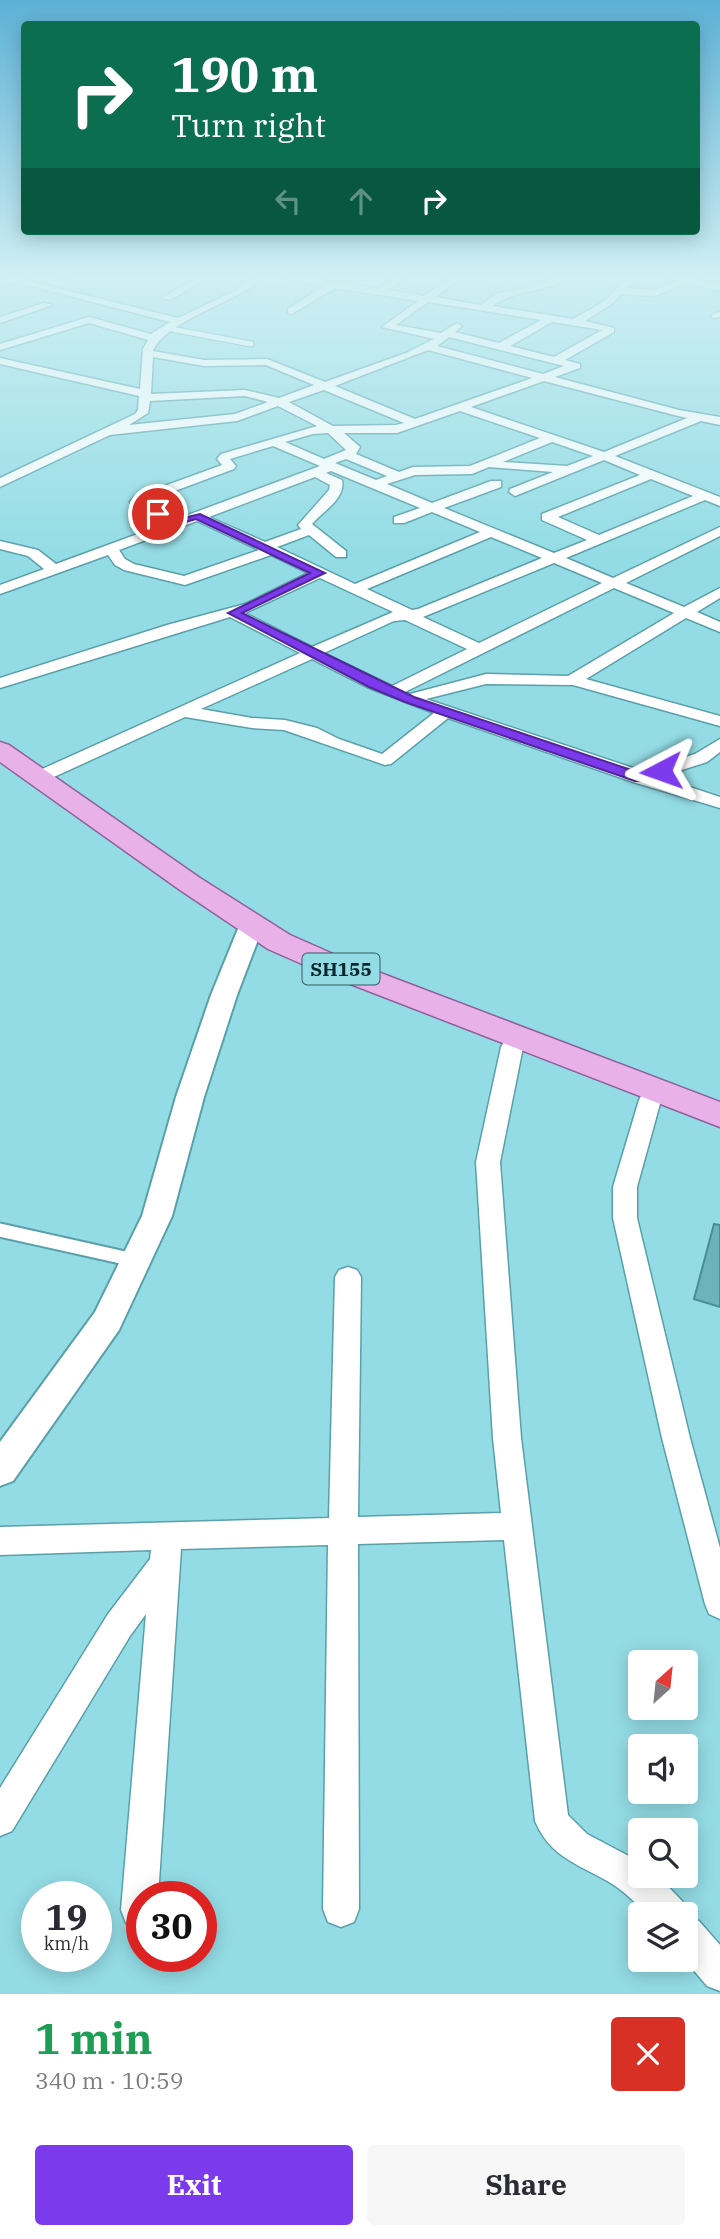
<!DOCTYPE html>
<html lang="en">
<head>
<meta charset="utf-8">
<style>
  body { margin:0; font-family:"IBM Plex Serif",serif; background:#f7f7f7; color:#2b2b33; height:100vh; display:flex; flex-direction:column; font-size:26px; white-space:nowrap }
  * { box-sizing:border-box; margin:0 }
  p { font-size:23px; color:#7c7c81 }
  .icon { flex:none; width:38px; height:38px; fill:none; stroke:currentColor; stroke-width:2; stroke-linecap:round; stroke-linejoin:round }
  .map { position:relative; height:1994px; overflow:hidden }
  .drawer { display:flex; flex-direction:column; background:#fff; flex:1 }
  .drawer>* { flex:none }
  .banner { position:absolute; left:21px; top:21px; width:679px; height:214px; border-radius:7px; box-shadow:0 4px 18px #0003; background:#0b6e4f; color:#fff; overflow:hidden }
  .needle { width:46px; rotate:27deg }
  .tools { position:absolute; left:628px; top:1650px; display:grid; gap:14px }
  .tools a { display:grid; place-items:center; width:70px; height:70px; border-radius:7px; background:#fff; box-shadow:0 4px 18px #0003; font-size:35px }
  .speed { position:absolute; left:21px; top:1881px; display:flex; gap:14px; font-size:35px; font-weight:700; text-align:center }
  .speed>* { display:grid; place-content:center; width:91px; height:91px; border-radius:50%; background:#fff; box-shadow:0 4px 18px #0003; line-height:1 }
  .speed small { font-size:18px; font-weight:400 }
  .speed .limit { border:10px solid #d22; background:#fff; color:#111 }
  .pin { position:absolute; display:grid; place-items:center; width:60px; height:60px; color:#fff; margin:-30px; border:4px solid #fff; border-radius:50%; box-shadow:0 2px 7px #0007 }
  .me { position:absolute; width:77px; margin:-38px; rotate:266deg; stroke-linejoin:round; filter:drop-shadow(0 0 5px #0008) }
  .turn { display:flex; align-items:center; gap:24px; height:147px; padding:0 35px; font-size:32px }
  .turn .icon { width:91px; height:91px; stroke-width:2.5 }
  .turn b { display:block; font-size:49px; line-height:60px }
  .lanes { display:flex; align-items:center; height:66px; padding:0 35px; background:#0003; justify-content:center; gap:35px; direction:ltr }
  .lanes .off { opacity:.35 }
  .round { display:grid; place-items:center; flex:none; width:74px; height:74px; border-radius:7px; background:#f7f7f7 }
  .headline { display:flex; align-items:center; justify-content:space-between; height:119px; padding:0 35px }
  h1 { font-size:42px; font-weight:700; line-height:52px; color:#1e9e55 }
  .button { display:flex; gap:14px; margin-top:auto; padding:14px 35px }
  .button a { flex:1; height:80px; border-radius:7px; background:#7c3aed; color:#fff; font-size:28px; font-weight:700; line-height:80px; text-align:center }
  .button a+a { background:#f7f7f7; color:#2b2b33 }
  .map>svg:first-child { display:block }
  .building { fill:#6cb3bc; stroke:#478e97; stroke-width:2 }
  .lines { fill:none; stroke-linecap:round; stroke-linejoin:round }
  .service-far1-casing { stroke:#59a0a9; stroke-width:7 }
  .service-casing { stroke:#59a0a9; stroke-width:17 }
  .minor-casing { stroke:#59a0a9; stroke-width:3 }
  .tertiary-casing { stroke:#59a0a9; stroke-width:4 }
  .primary-casing { stroke:#8f609d; stroke-width:3 }
  .service-far1 { stroke:#fff; stroke-width:5 }
  .service { stroke:#fff; stroke-width:13 }
  .minor { fill:#fff; fill-rule:evenodd }
  .tertiary { fill:#fff; fill-rule:evenodd }
  .primary { fill:#e8b2e9; fill-rule:evenodd }
  .route { fill:#7c3aed; stroke:#51269a; stroke-width:2 }
  .labels { text-anchor:middle; stroke-width:5; stroke-linejoin:round; paint-order:stroke }
  .shield { fill:#94dce5; stroke:#325d63; stroke-width:2 }
  .shield-label { font-size:19px; font-weight:bold; fill:#08272b }
</style>
</head>
<body>
<div class="map">
<svg width="720" height="1994" viewBox="0 0 720 1994">
  <rect width="100%" height="100%" fill="#94dce5"/>
  <path class="building" d="M 714,1224 L 720,1225 L 720,1307 L 694,1299 Z"/>
  <g class="lines">
    <g class="service-far1-casing">
      <path id="service-far1" d="M 714,316 L 720,314
        M 166,328 L 251,344"/>
    </g>
    <g class="service-casing">
      <path id="service" d="M 0,1230 L 134,1260"/>
    </g>
    <g class="minor-casing">
      <path id="minor" d="M 23,275 L 45,275 L 0,285 L 0,279 Z
        M 63,275 L 85,275 L 63,279 Z
        M 201,275 L 213,275 L 170,300 L 162,298 Z
        M 256,275 L 268,275 C 240,301 165,320 153,351 L 204,360 L 267,359 L 325,382 L 406,353 L 434,339 L 382,327 L 418,301 L 335,288 L 292,314 L 288,313 L 288,309 L 324,286 L 268,275 L 292,275 L 378,289 L 399,275 L 411,275 L 389,290 L 424,296 L 454,275 L 492,275 L 478,281 L 460,279 L 435,297 L 481,305 L 496,294 L 524,288 L 561,275 L 576,275 C 551,292 515,289 492,306 L 573,319 C 584,312 598,307 607,298 C 620,287 625,275 644,275 L 626,288 L 654,290 L 676,281 L 657,275 L 703,275 L 695,280 L 720,285 L 720,291 L 686,283 L 655,296 L 621,294 L 613,303 L 585,321 L 614,328 L 614,332 L 565,360 L 580,364 L 580,368 L 555,377 L 679,410 L 720,417 L 720,425 L 701,421 L 615,456 L 720,497 L 720,506 L 705,500 L 566,558 L 613,578 L 720,527 L 720,536 L 626,583 L 684,607 L 720,588 L 720,598 L 697,612 L 720,622 L 720,632 L 686,618 L 586,679 L 720,716 L 720,726 L 573,685 L 486,684 L 426,699 L 642,771 L 695,754 L 720,739 L 720,752 L 707,762 L 660,777 L 720,797 L 720,808 L 633,782 L 448,718 L 391,764 L 385,765 L 284,730 L 252,728 L 185,717 L 43,782 L 31,782 L 28,778 L 31,774 L 300,653 L 230,617 L 0,688 L 0,678 L 167,625 L 245,604 L 308,573 L 271,555 L 185,585 L 124,570 L 115,565 L 108,555 L 0,594 L 0,585 L 44,569 L 28,556 L 0,549 L 0,541 L 38,550 L 56,564 L 165,524 L 135,508 L 130,502 L 134,497 L 222,465 L 217,459 L 221,454 L 317,426 L 278,406 L 237,421 L 110,435 L 0,487 L 0,478 L 135,414 L 138,410 L 139,396 L 0,364 L 0,358 L 140,389 L 143,349 L 148,340 L 89,323 L 0,350 L 0,344 L 89,317 L 151,334 L 170,322 L 23,284 L 28,281 L 178,318 L 234,291 ZM 428,302 L 541,320 L 499,343 L 455,332 L 462,326 L 457,323 L 441,333 L 396,325 ZM 552,322 L 602,330 L 554,357 L 510,346 ZM 449,337 L 564,366 L 543,374 L 437,346 ZM 428,350 L 532,378 L 415,419 L 335,386 ZM 153,357 L 204,366 L 266,365 L 314,385 L 279,398 L 245,390 L 151,394 ZM 544,381 L 674,415 L 687,418 L 604,452 L 471,407 ZM 324,390 L 404,423 L 396,425 L 333,426 L 289,402 ZM 245,396 L 268,402 L 235,414 L 129,425 L 148,413 L 150,401 ZM 460,411 L 540,438 L 470,466 L 413,467 L 399,472 L 356,454 L 360,447 L 344,433 L 397,433 ZM 328,433 L 346,450 L 324,459 L 285,442 L 313,434 ZM 552,442 L 593,456 L 567,466 L 503,462 ZM 273,446 L 320,466 L 177,519 L 145,502 L 234,469 L 236,466 L 230,459 ZM 346,459 L 387,476 L 376,480 L 335,463 ZM 604,460 L 640,475 L 542,514 L 542,520 L 587,540 L 554,553 L 444,508 L 501,487 L 501,481 L 491,481 L 432,503 L 387,484 L 415,475 L 472,474 L 489,467 L 553,472 L 510,489 L 509,492 L 515,496 ZM 331,471 L 420,508 L 394,517 L 394,523 L 404,523 L 432,512 L 480,532 L 355,584 L 277,547 L 309,535 L 336,557 L 346,557 L 346,551 L 312,524 C 323,511 346,499 342,480 L 326,473 ZM 315,477 L 330,485 L 329,490 L 298,525 L 301,529 L 265,542 L 209,517 ZM 651,479 L 693,496 L 599,535 L 558,517 ZM 197,521 L 259,550 L 184,576 L 134,564 L 125,559 L 119,550 ZM 491,537 L 542,558 L 418,609 L 412,610 L 367,589 ZM 554,563 L 602,583 L 479,643 L 423,617 ZM 320,578 L 393,612 L 312,647 L 245,613 ZM 614,588 L 674,613 L 568,676 L 486,674 L 410,694 L 405,692 ZM 405,620 L 467,649 L 392,686 L 324,653 L 394,621 ZM 312,659 L 367,687 L 434,713 L 382,754 L 339,739 L 317,728 L 285,720 L 252,718 L 201,709 Z
        M 44,303 L 53,305 L 0,323 L 0,317 Z
        M 512,1040 L 520,1042 L 523,1047 L 500,1162 L 521,1438 L 568,1815 L 587,1834 L 640,1862 L 640,1876 L 658,1876 L 682,1901 L 687,1914 L 686,1916 L 646,1914 C 635,1902 623,1890 609,1882 C 578,1864 550,1857 535,1821 L 504,1540 L 358,1544 L 359,1909 L 354,1922 L 341,1927 L 328,1922 L 323,1909 L 328,1545 L 181,1549 L 158,1897 L 142,1897 L 142,1927 L 126,1923 L 121,1910 L 146,1614 L 130,1636 L 12,1831 L 0,1836 L 0,1788 L 108,1614 L 150,1559 L 151,1550 L 0,1555 L 0,1527 L 329,1518 L 335,1277 L 339,1270 L 348,1267 L 357,1270 L 361,1277 L 358,1517 L 501,1513 L 493,1438 L 476,1162 L 501,1047 L 504,1042 Z
        M 650,1092 L 658,1094 L 661,1100 L 637,1187 L 637,1218 L 690,1438 L 720,1548 L 720,1619 L 709,1614 L 705,1604 L 662,1438 L 613,1218 L 613,1187 L 639,1100 L 642,1094 Z
        M 686,1916 L 699,1921 L 720,1945 L 720,1991 L 707,1986 L 685,1960 Z"/>
    </g>
    <g class="tertiary-casing">
      <path id="tertiary" d="M 252,916 L 261,919 L 264,924 L 237,995 L 204,1097 L 172,1216 L 119,1330 L 13,1481 L 0,1486 L 0,1442 L 95,1312 L 142,1216 L 176,1097 L 211,995 L 240,924 L 243,919 Z"/>
    </g>
    <g class="primary-casing">
      <path id="primary" d="M 0,742 L 9,745 L 200,878 L 290,935 L 349,961 L 720,1102 L 720,1127 L 327,975 L 268,949 L 180,890 L 0,762 Z"/>
    </g>
    <use href="#service-far1" class="service-far1"/>
    <use href="#service" class="service"/>
    <use href="#minor" class="minor"/>
    <use href="#tertiary" class="tertiary"/>
    <use href="#primary" class="primary"/>
  </g>
  <linearGradient id="sky" x2="0" y2="1"><stop stop-color="#5db1d6"/><stop offset="0.5" stop-color="#cfeff3"/><stop offset="1" stop-color="#cfeff3" stop-opacity="0"/></linearGradient>
  <rect width="720" height="554" fill="url(#sky)"/>
  <path class="route" d="M 158,511 L 175,520 L 200,514 L 325,573 L 242,613 L 414,697 L 640,773 L 661,767 L 668,771 L 644,781 L 635,781 L 405,702 L 369,687 L 228,613 L 310,573 L 196,519 L 171,526 L 154,517 L 152,514 Z"/>
  <g class="labels">
    <rect class="shield" x="302.5" y="953.5" width="77" height="31" rx="5"/>
    <g class="shield-label">
      <text x="341" y="976">SH155</text>
    </g>
  </g>
</svg>
<div class="tools">
<a><svg class="needle" viewBox="-14 -14 28 28"><path d="M0-13l5 13h-10z" fill="#e53935"/><path d="M0 13l5-13h-10z" fill="#7c7c81"/></svg></a>
<a><svg class="icon" aria-label="sound" viewBox="0 0 24 24"><path d="M4 9h4l5-4v14l-5-4H4zM17 9q2 3 0 6"/></svg></a>
<a><svg class="icon" aria-label="search" viewBox="0 0 24 24"><circle cx="10" cy="10" r="6"/><path d="M15 15l6 6"/></svg></a>
<a><svg class="icon" aria-label="layers" viewBox="0 0 24 24"><path d="M12 4l9 5-9 5-9-5zM3 14l9 5 9-5"/></svg></a>
</div>
<div class="speed"><div>19<small>km/h</small></div><div class="limit">30</div></div>
<div class="pin" style="left:158px;top:514px;background:#d93025"><svg class="icon" aria-label="arrive" viewBox="0 0 24 24"><path d="M6 21V4h12l-3 4 3 4H6"/></svg></div>
<svg class="me" style="left:661px;top:771px" viewBox="-20 -20 40 40"><path d="M0-17L14 15 0 8-14 15z" fill="#7c3aed" stroke="#fff" stroke-width="4"/></svg>
<div class="banner">
<div class="turn"><svg class="icon" aria-label="right" viewBox="0 0 24 24"><path d="M7 20v-9h11M14 6l5 5-5 5"/></svg><div><b>190 m</b>Turn right</div></div>
<div class="lanes"><svg class="icon off" aria-label="left" viewBox="0 0 24 24"><path d="M17 20v-9H6M10 6l-5 5 5 5"/></svg><svg class="icon off" aria-label="ahead" viewBox="0 0 24 24"><path d="M12 20V5M6 11l6-6 6 6"/></svg><svg class="icon" aria-label="right" viewBox="0 0 24 24"><path d="M7 20v-9h11M14 6l5 5-5 5"/></svg></div>
</div>
</div>
<section class="drawer">
<div class="headline"><div><h1>1 min</h1><p>340 m · 10:59</p></div><a class="round" style="background:#d93025;color:#fff"><svg class="icon" aria-label="close" viewBox="0 0 24 24"><path d="M6 6l12 12M18 6L6 18"/></svg></a></div>
<div class="button"><a>Exit</a><a>Share</a></div>
</section>
</body>
</html>
